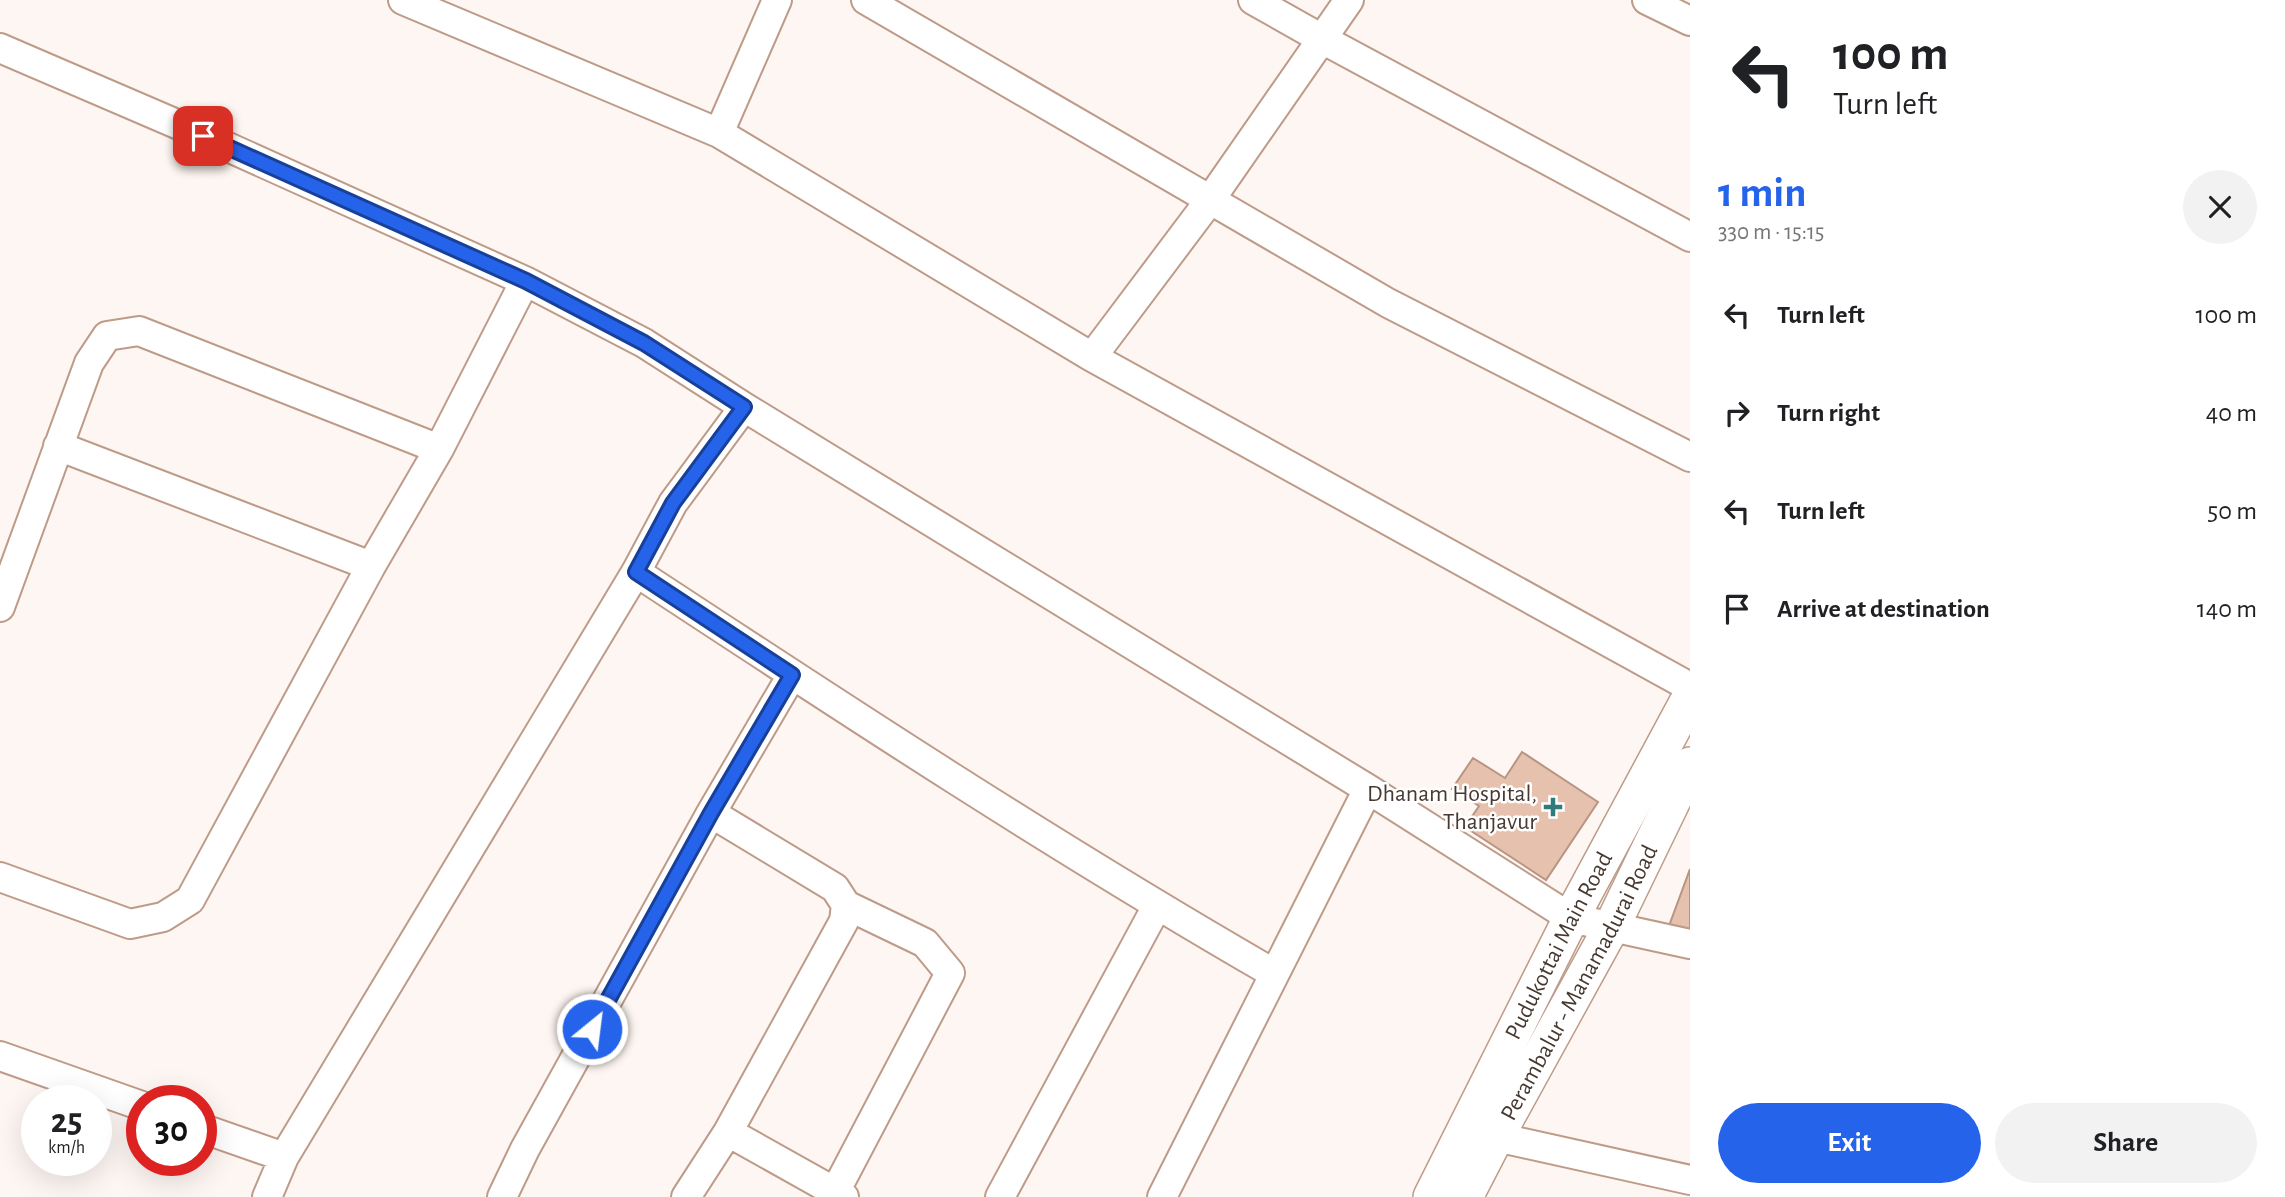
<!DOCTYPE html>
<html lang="en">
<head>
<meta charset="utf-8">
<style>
  body { margin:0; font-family:"Alegreya Sans",sans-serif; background:#f2f2f2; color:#202124; height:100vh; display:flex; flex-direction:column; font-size:26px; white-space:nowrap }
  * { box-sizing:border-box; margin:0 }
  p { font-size:23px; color:#757577 }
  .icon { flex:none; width:38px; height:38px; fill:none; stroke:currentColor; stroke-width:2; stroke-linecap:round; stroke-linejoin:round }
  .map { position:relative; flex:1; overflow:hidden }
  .details { display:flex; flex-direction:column; background:#fff; width:595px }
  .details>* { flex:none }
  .banner { background:#fff; color:#202124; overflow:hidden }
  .speed { position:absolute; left:21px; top:1085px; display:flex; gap:14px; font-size:35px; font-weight:700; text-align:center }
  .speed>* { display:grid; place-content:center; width:91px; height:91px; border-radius:50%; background:#fff; box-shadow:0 7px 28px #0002; line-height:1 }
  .speed small { font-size:18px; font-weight:400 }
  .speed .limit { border:10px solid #d22; background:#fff; color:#111 }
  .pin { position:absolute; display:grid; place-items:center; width:60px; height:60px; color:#fff; margin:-30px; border-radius:14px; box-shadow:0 4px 10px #0006 }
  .me { position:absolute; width:77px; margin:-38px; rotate:29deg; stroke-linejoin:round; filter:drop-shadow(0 0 5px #0008) }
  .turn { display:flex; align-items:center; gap:24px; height:147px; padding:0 28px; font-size:32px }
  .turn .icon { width:91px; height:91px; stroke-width:2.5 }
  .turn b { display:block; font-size:49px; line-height:60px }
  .round { display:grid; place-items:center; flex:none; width:74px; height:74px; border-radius:37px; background:#f2f2f2 }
  .summary { display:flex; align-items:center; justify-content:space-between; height:119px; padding:0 28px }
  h1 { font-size:42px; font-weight:700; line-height:52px; color:#2563eb }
  .action { display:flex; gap:14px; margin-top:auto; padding:14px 28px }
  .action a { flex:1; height:80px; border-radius:42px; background:#2563eb; color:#fff; font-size:28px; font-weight:700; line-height:80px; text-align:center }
  .action a+a { background:#f2f2f2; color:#202124 }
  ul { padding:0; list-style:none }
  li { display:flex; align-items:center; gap:21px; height:98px; padding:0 28px }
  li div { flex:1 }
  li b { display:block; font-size:26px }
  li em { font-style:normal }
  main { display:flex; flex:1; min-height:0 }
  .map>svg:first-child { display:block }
  .building { fill:#e6c2ae; stroke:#b89583; stroke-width:2 }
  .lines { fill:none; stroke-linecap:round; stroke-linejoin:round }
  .minor-casing { stroke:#be9b88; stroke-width:32 }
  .major-casing { stroke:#be9b88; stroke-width:38 }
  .minor { stroke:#fff; stroke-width:28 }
  .major { stroke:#fff; stroke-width:35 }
  .route-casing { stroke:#184099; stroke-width:18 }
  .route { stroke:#2563eb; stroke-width:12 }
  .poi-dot { fill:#317a7a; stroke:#fff; stroke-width:2.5 }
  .labels { text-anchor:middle; stroke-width:5; stroke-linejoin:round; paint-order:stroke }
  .poi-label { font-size:24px; fill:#473931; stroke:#fff; text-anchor:end }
  .street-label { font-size:24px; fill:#473931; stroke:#fff }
</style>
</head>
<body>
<main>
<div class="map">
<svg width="1690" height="1197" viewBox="0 0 1690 1197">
  <rect width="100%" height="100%" fill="#fef6f2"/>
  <path class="building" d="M 1522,752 L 1598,802 L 1546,880 L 1465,827 L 1479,806 L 1452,789 L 1473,758 L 1505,778 Z
    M 1690,869 L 1690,938 L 1666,934 Z"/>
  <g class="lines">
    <g class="minor-casing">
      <path id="minor" d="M 403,0 L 719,133 L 1092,357 L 1690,687
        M 866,0 L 1388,303 L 1690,457
        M 1253,0 L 1322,39 L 1690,237
        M 1647,0 L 1690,21
        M 0,48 L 179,125 L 525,281 L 644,343 L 744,407 L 1368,789 L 1571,918 L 1690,944
        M 719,133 L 777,0
        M 1092,357 L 1210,200 L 1349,0
        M 58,446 L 371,566
        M 636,572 C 846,710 1056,848 1273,973
        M 0,607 L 89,363 L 107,336 L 139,331 L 439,449
        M 0,877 L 130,924 L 163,917 L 190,900 L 371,566 L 439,449 L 525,281
        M 0,1056 L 142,1106
        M 201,1128 L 284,1157
        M 728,1132 L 844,1197
        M 1496,1137 L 1690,1180
        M 835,1192 L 950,973 L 925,943 L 846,905
        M 267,1197 L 284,1157 L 636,572 L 673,503 L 744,407
        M 502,1197 L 525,1149 L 711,813 L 792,675
        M 686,1197 L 728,1132 L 844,921 L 846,905 L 835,888 L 711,813
        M 1000,1197 L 1157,906
        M 1162,1197 L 1368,789"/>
    </g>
    <g class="major-casing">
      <g id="major">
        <path id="s1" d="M 1431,1197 L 1571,918 L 1690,697"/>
        <path id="s2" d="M 1465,1197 L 1496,1137 L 1612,926 L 1690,765"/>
      </g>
    </g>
    <use href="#minor" class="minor"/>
    <use href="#major" class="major"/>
  </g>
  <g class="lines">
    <g class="route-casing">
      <path id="route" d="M 203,136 L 526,281 L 644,343 L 744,407 L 673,503 L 636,572 L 792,675 L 711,813 L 592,1029"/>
    </g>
    <use href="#route" class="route"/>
  </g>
  <path class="poi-dot" d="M1549.5 796.5h7v7h7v7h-7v7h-7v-7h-7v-7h7z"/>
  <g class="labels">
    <g class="poi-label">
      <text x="1537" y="801">Dhanam Hospital,<tspan x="1537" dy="28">Thanjavur</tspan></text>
    </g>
    <g class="street-label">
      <text dy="8" stroke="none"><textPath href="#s1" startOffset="282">Pudukottai Main Road</textPath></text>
      <text dy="8" stroke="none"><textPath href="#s2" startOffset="243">Perambalur - Manamadurai Road</textPath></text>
    </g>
  </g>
</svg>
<div class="speed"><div>25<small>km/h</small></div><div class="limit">30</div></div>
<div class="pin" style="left:203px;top:136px;background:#d93025"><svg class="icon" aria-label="arrive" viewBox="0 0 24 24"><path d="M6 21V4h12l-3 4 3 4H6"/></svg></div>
<svg class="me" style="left:592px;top:1029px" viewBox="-20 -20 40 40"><circle r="17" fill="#2563eb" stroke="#fff" stroke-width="3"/><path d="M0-11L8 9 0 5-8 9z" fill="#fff"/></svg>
</div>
<section class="details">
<div class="banner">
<div class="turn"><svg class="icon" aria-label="left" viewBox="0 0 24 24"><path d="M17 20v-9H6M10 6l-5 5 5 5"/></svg><div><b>100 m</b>Turn left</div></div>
</div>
<div class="summary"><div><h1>1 min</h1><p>330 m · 15:15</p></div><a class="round"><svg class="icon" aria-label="close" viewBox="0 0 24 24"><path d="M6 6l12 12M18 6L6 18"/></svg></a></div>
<ul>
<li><svg class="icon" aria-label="left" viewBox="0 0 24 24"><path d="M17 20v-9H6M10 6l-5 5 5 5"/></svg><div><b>Turn left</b></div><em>100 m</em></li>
<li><svg class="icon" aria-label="right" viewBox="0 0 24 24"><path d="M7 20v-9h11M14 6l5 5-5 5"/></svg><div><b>Turn right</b></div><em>40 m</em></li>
<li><svg class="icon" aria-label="left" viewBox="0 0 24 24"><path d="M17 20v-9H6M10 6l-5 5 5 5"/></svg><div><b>Turn left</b></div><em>50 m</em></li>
<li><svg class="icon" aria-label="arrive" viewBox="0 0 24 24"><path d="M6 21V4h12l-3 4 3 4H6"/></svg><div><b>Arrive at destination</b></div><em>140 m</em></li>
</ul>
<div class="action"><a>Exit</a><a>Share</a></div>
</section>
</main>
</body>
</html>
